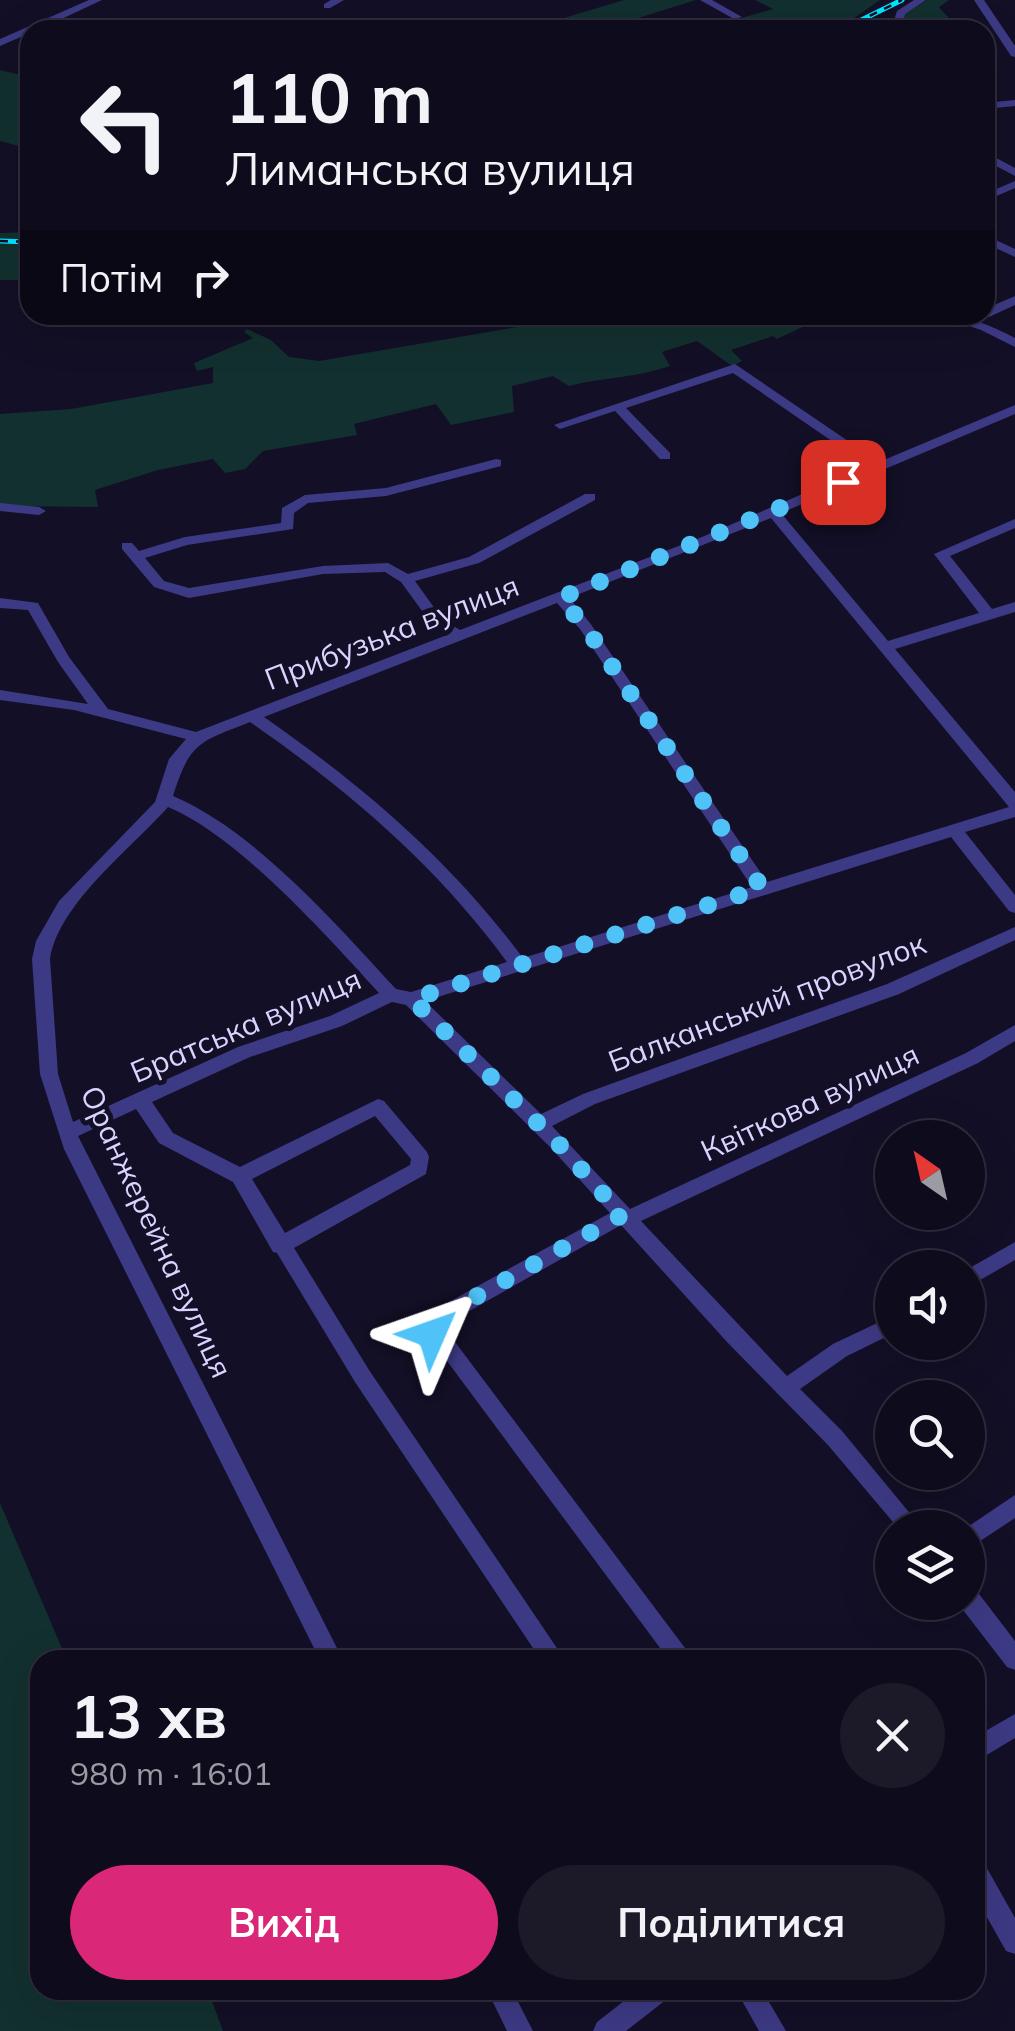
<!DOCTYPE html>
<html lang="uk">
<head>
<meta charset="utf-8">
<style>
  body { margin:0; font-family:Mulish,sans-serif; background:#1c1929; color:#f1f3f6; height:100vh; display:flex; flex-direction:column; font-size:38px; white-space:nowrap }
  * { box-sizing:border-box; margin:0 }
  p { font-size:32px; color:#9b9ba3 }
  .icon { flex:none; width:55px; height:55px; fill:none; stroke:currentColor; stroke-width:2; stroke-linecap:round; stroke-linejoin:round }
  .map { position:relative; flex:1; overflow:hidden }
  .panel { position:absolute; left:30px; top:1650px; width:955px; height:350px; display:flex; flex-direction:column; background:#0e0b1c; border-radius:30px; box-shadow:0 10px 40px #0002,0 0 0 2px #2e2b3b }
  .panel>* { flex:none }
  .hud { position:absolute; left:20px; top:20px; width:975px; height:305px; border-radius:30px; box-shadow:0 10px 40px #0002,0 0 0 2px #2e2b3b; background:#0e0b1c; color:#f1f3f6; overflow:hidden }
  .needle { width:65px; rotate:326deg }
  .tools { position:absolute; left:875px; top:1120px; display:grid; gap:20px }
  .tools a { display:grid; place-items:center; width:110px; height:110px; border-radius:50%; background:#0e0b1c; box-shadow:0 10px 40px #0002,0 0 0 2px #2e2b3b; font-size:50px }
  .pin { position:absolute; display:grid; place-items:center; width:85px; height:85px; color:#fff; margin:-42px; border-radius:20px; box-shadow:0 5px 15px #0006 }
  .me { position:absolute; width:110px; margin:-55px; rotate:47deg; stroke-linejoin:round; filter:drop-shadow(0 0 8px #0008) }
  .turn { display:flex; align-items:center; gap:35px; height:210px; padding:0 40px; font-size:45px }
  .turn .icon { width:130px; height:130px; stroke-width:2.5 }
  .turn b { display:block; font-size:70px; line-height:85px }
  .then { display:flex; align-items:center; height:95px; padding:0 40px; background:#0003; gap:20px; font-size:38px }
  .round { display:grid; place-items:center; flex:none; width:105px; height:105px; border-radius:52px; background:#1c1929 }
  .overview { display:flex; align-items:center; justify-content:space-between; height:170px; padding:0 40px }
  h1 { font-size:60px; font-weight:700; line-height:75px }
  .primary-button { display:flex; gap:20px; margin-top:auto; padding:20px 40px }
  .primary-button a { flex:1; height:115px; border-radius:60px; background:#db2777; color:#fff; font-size:40px; font-weight:700; line-height:115px; text-align:center }
  .primary-button a+a { background:#1c1929; color:#f1f3f6 }
  .map>svg:first-child { display:block }
  .green { fill:#12302f }
  .lines { fill:none; stroke-linecap:round; stroke-linejoin:round }
  .minor { fill:#3d3a85; fill-rule:evenodd }
  .rail-casing { stroke:#00e5ff; stroke-width:5 }
  .rail { stroke:#130f26; stroke-width:2.5; stroke-dasharray:8; stroke-linecap:butt }
  .route { stroke:#4fc3f7; stroke-width:18; stroke-dasharray:0 32.4 }
  .labels { text-anchor:middle; stroke-width:10; stroke-linejoin:round; paint-order:stroke }
  .street-label { font-size:30px; fill:#d9d4ff; stroke:#130f26 }
</style>
</head>
<body>
<div class="map">
<svg width="1015" height="2031" viewBox="0 0 1015 2031">
  <rect width="100%" height="100%" fill="#130f26"/>
  <path class="green" d="M 624,0 L 696,0 L 600,30 L 524,30 Z
    M 755,0 L 880,0 L 837,30 L 700,30 L 773,9 Z
    M 927,0 L 949,0 L 939,7 L 948,17 L 945,30 L 901,27 L 904,14 Z
    M 0,70 L 30,77 L 30,149 L 0,141 Z
    M 30,232 L 30,280 L 0,280 L 0,233 Z
    M 587,315 L 828,315 L 777,339 L 773,336 L 731,350 L 742,361 L 732,366 L 697,341 L 662,352 L 670,366 C 636,378 603,377 569,386 L 553,376 L 512,386 L 514,412 L 451,425 L 436,404 L 354,424 L 357,435 L 263,451 L 245,469 L 225,473 L 213,459 L 158,470 L 95,490 L 98,507 L 0,506 L 0,414 L 71,409 L 213,383 L 213,367 L 197,371 L 194,363 L 253,338 L 244,332 L 247,329 L 271,340 L 289,357 L 319,361 Z
    M 0,1503 L 67,1660 L 40,1660 L 40,1990 L 208,1990 L 223,2031 L 0,2031 Z"/>
  <g class="lines">
    <path class="minor" d="M 89,0 L 102,0 L 38,30 L 30,30 L 30,33 L 0,46 L 0,39 Z
      M 331,0 L 344,0 L 330,8 L 324,8 L 324,4 Z
      M 700,0 L 712,0 L 742,17 L 734,19 Z
      M 914,0 L 926,0 L 905,14 L 901,30 L 891,30 L 897,11 Z
      M 974,0 L 984,0 L 1015,46 L 1015,57 L 1011,56 Z
      M 1015,100 L 1015,106 L 985,109 L 985,103 Z
      M 985,152 L 1015,168 L 1015,176 L 985,160 Z
      M 1015,181 L 1015,188 L 985,201 L 985,194 Z
      M 985,235 L 1015,249 L 1015,257 L 985,243 Z
      M 1015,296 L 1015,305 L 989,317 L 980,315 L 985,315 L 985,309 Z
      M 938,315 C 967,315 990,325 1015,338 L 1015,347 L 981,330 Z
      M 735,364 L 879,462 L 1015,405 L 1015,414 L 781,513 L 888,641 L 979,613 L 934,554 L 1015,519 L 1015,528 L 950,556 L 992,609 L 1015,602 L 1015,612 L 895,649 L 1015,792 L 1015,817 L 965,832 L 1015,895 L 1015,913 L 1009,911 L 951,837 L 425,1001 L 541,1114 L 583,1094 L 887,984 L 1015,927 L 1015,940 L 899,994 L 595,1104 L 552,1126 L 630,1209 L 966,1053 L 1015,1025 L 1015,1041 L 978,1063 L 641,1221 L 787,1376 L 833,1344 L 892,1316 L 892,1334 L 847,1356 L 800,1389 L 842,1431 L 922,1528 L 898,1528 L 828,1445 L 728,1343 L 621,1225 L 443,1326 L 694,1660 L 669,1660 L 421,1326 L 429,1313 L 610,1213 L 550,1147 L 406,1005 L 392,1002 L 342,1026 L 250,1057 L 152,1102 L 173,1133 L 240,1167 L 378,1099 L 384,1101 L 427,1152 L 429,1157 L 426,1174 L 294,1248 L 369,1370 L 565,1660 L 541,1660 L 355,1382 L 277,1253 L 273,1252 L 233,1182 L 159,1143 L 136,1109 L 78,1136 L 343,1660 L 320,1660 L 64,1149 L 40,1074 L 32,959 L 36,941 L 59,901 L 155,802 L 169,759 L 186,739 L 74,710 L 0,700 L 0,690 L 88,704 L 58,662 L 28,610 L 0,608 L 0,598 L 38,603 L 69,657 L 108,709 L 196,732 L 447,635 L 433,626 L 401,582 L 385,572 L 323,574 L 189,598 L 154,587 L 122,549 L 122,543 L 132,543 L 139,551 L 185,537 L 281,523 L 282,508 L 305,495 L 386,488 L 496,459 L 501,460 L 501,466 L 386,496 L 308,503 L 294,513 L 293,529 L 187,545 L 145,558 L 164,581 L 189,588 L 323,566 L 388,563 L 408,574 L 469,557 L 585,494 L 595,494 L 595,500 L 479,563 L 415,581 L 443,620 L 460,630 L 702,537 L 868,466 L 733,373 L 626,408 L 670,453 L 670,459 L 660,459 L 615,411 L 560,429 L 554,425 ZM 771,518 L 1009,807 L 767,882 L 590,623 L 569,598 ZM 557,603 L 580,629 L 752,887 L 523,958 C 451,861 362,785 264,717 ZM 250,722 C 348,790 437,866 507,962 L 411,992 L 396,989 C 337,925 254,830 173,796 C 190,742 199,742 250,722 ZM 168,807 C 238,836 327,936 379,993 L 330,1016 L 238,1047 L 73,1122 L 58,1074 L 50,959 C 59,903 131,849 168,807 ZM 375,1116 L 411,1159 L 410,1165 L 285,1233 L 252,1179 Z
      M 0,503 L 39,507 L 46,511 L 39,515 L 0,511 Z
      M 1015,1242 L 1015,1260 L 968,1287 L 968,1269 Z
      M 1015,1495 L 1015,1518 L 968,1549 L 966,1528 Z
      M 968,1587 L 976,1590 L 1015,1641 L 1015,1670 L 1007,1667 L 960,1606 L 959,1602 L 968,1602 Z
      M 1015,1714 L 1015,1738 L 975,1762 L 975,1737 Z
      M 975,1860 L 984,1863 L 1015,1918 L 1015,1954 L 1006,1951 L 975,1896 Z
      M 487,1990 L 512,1990 L 533,2031 L 507,2031 Z
      M 638,1990 L 670,1990 L 667,1999 L 626,2031 L 593,2031 L 597,2022 Z
      M 736,1990 L 762,1990 L 786,2031 L 759,2031 Z"/>
    <g class="rail-casing">
      <path id="rail" d="M 841,30 L 902,0
        M 0,241 L 30,242"/>
    </g>
    <use href="#rail" class="rail"/>
  </g>
  <g class="lines">
    <path class="route" d="M 432,1334 L 430,1326 L 436,1319 L 622,1215 L 557,1142 L 412,999 L 762,888 L 585,626 L 560,598 L 843,482"/>
  </g>
  <g class="labels">
    <g class="street-label">
      <text transform="translate(392 633) rotate(-21)" y="10">Прибузька вулиця</text>
      <text transform="translate(767 1003) rotate(-21)" y="10">Балканський провулок</text>
      <text transform="translate(246 1026) rotate(-23)" y="10">Братська вулиця</text>
      <text transform="translate(810 1103) rotate(-25)" y="10">Квіткова вулиця</text>
      <text transform="translate(156 1232) rotate(65)" y="10">Оранжерейна вулиця</text>
    </g>
  </g>
</svg>
<div class="tools">
<a><svg class="needle" viewBox="-14 -14 28 28"><path d="M0-13l5 13h-10z" fill="#e53935"/><path d="M0 13l5-13h-10z" fill="#9b9ba3"/></svg></a>
<a><svg class="icon" aria-label="sound" viewBox="0 0 24 24"><path d="M4 9h4l5-4v14l-5-4H4zM17 9q2 3 0 6"/></svg></a>
<a><svg class="icon" aria-label="search" viewBox="0 0 24 24"><circle cx="10" cy="10" r="6"/><path d="M15 15l6 6"/></svg></a>
<a><svg class="icon" aria-label="layers" viewBox="0 0 24 24"><path d="M12 4l9 5-9 5-9-5zM3 14l9 5 9-5"/></svg></a>
</div>
<div class="pin" style="left:843px;top:482px;background:#d93025"><svg class="icon" aria-label="arrive" viewBox="0 0 24 24"><path d="M6 21V4h12l-3 4 3 4H6"/></svg></div>
<svg class="me" style="left:432px;top:1334px" viewBox="-20 -20 40 40"><path d="M0-17L14 15 0 8-14 15z" fill="#4fc3f7" stroke="#fff" stroke-width="4"/></svg>
<div class="hud">
<div class="turn"><svg class="icon" aria-label="left" viewBox="0 0 24 24"><path d="M17 20v-9H6M10 6l-5 5 5 5"/></svg><div><b>110 m</b>Лиманська вулиця</div></div>
<div class="then">Потім<svg class="icon" aria-label="right" viewBox="0 0 24 24"><path d="M7 20v-9h11M14 6l5 5-5 5"/></svg></div>
</div>
<section class="panel">
<div class="overview"><div><h1>13 хв</h1><p>980 m · 16:01</p></div><a class="round"><svg class="icon" aria-label="close" viewBox="0 0 24 24"><path d="M6 6l12 12M18 6L6 18"/></svg></a></div>
<div class="primary-button"><a>Вихід</a><a>Поділитися</a></div>
</section>
</div>
</body>
</html>
